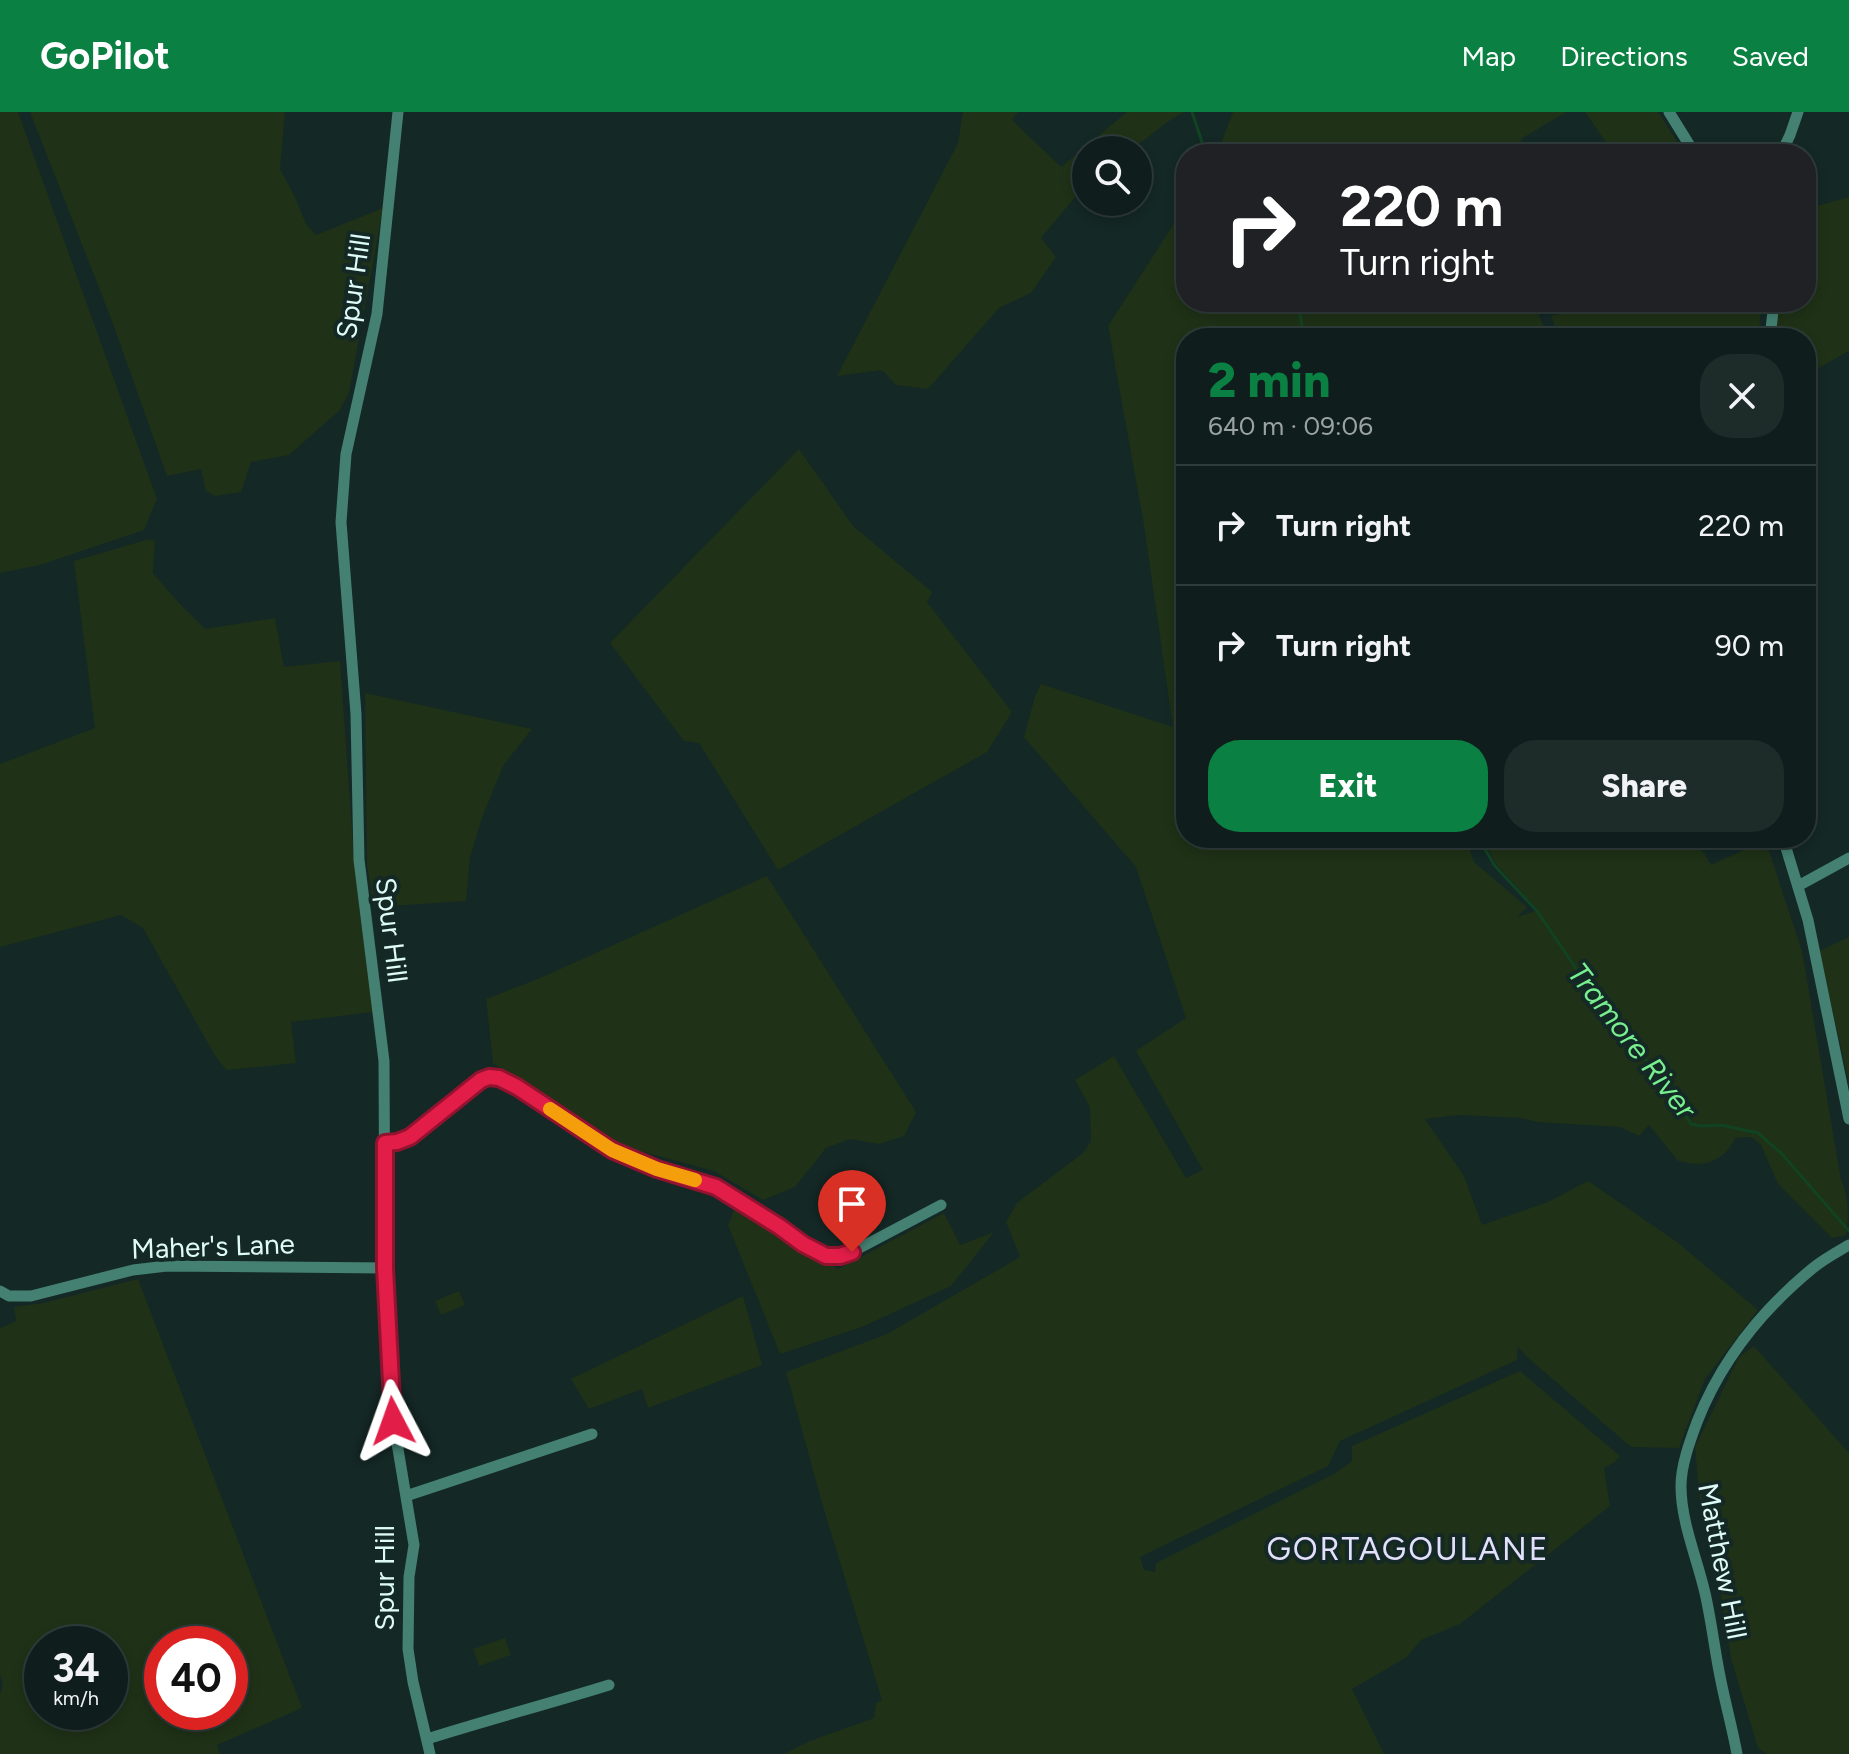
<!DOCTYPE html>
<html lang="en">
<head>
<meta charset="utf-8">
<style>
  body { margin:0; font-family:Figtree,sans-serif; background:#1d2b29; color:#f1f3f6; height:100vh; display:flex; flex-direction:column; font-size:30px; white-space:nowrap }
  * { box-sizing:border-box; margin:0 }
  p { font-size:26px; color:#9ba2a3 }
  .icon { flex:none; width:44px; height:44px; fill:none; stroke:currentColor; stroke-width:2; stroke-linecap:round; stroke-linejoin:round }
  .map { position:relative; flex:1; overflow:hidden }
  .side { position:absolute; left:1176px; top:216px; width:640px; height:520px; display:flex; flex-direction:column; background:#0f1e1c; border-radius:32px; box-shadow:0 4px 12px #0003,0 0 0 2px #2f3c3b }
  .side>* { flex:none }
  .banner { position:absolute; left:1176px; top:32px; width:640px; height:168px; border-radius:32px; box-shadow:0 4px 12px #0003,0 0 0 2px #2f3c3b; background:#202124; color:#fff; overflow:hidden }
  .controls { position:absolute; left:1072px; top:24px; display:grid; gap:16px }
  .controls a { display:grid; place-items:center; width:80px; height:80px; border-radius:50%; background:#0f1e1c; box-shadow:0 4px 12px #0003,0 0 0 2px #2f3c3b; font-size:40px }
  .speed { position:absolute; left:24px; top:1514px; display:flex; gap:16px; font-size:40px; font-weight:700; text-align:center }
  .speed>* { display:grid; place-content:center; width:104px; height:104px; border-radius:50%; background:#0f1e1c; box-shadow:0 4px 12px #0003,0 0 0 2px #2f3c3b; line-height:1 }
  .speed small { font-size:20px; font-weight:400 }
  .speed .limit { border:12px solid #d22; background:#fff; color:#111 }
  .pin { position:absolute; display:grid; place-items:center; width:68px; height:68px; color:#fff; margin:-82px -34px; border-radius:50% 50% 50% 0; rotate:-45deg; box-shadow:0 0 8px #0007 }
  .pin .icon { rotate:45deg }
  .me { position:absolute; width:88px; margin:-44px; rotate:356deg; stroke-linejoin:round; filter:drop-shadow(0 0 6px #0008) }
  .turn { display:flex; align-items:center; gap:28px; height:168px; padding:0 32px; font-size:36px }
  .turn .icon { width:104px; height:104px; stroke-width:2.5 }
  .turn b { display:block; font-size:56px; line-height:68px }
  .round { display:grid; place-items:center; flex:none; width:84px; height:84px; border-radius:32px; background:#1d2b29 }
  .headline { display:flex; align-items:center; justify-content:space-between; height:136px; padding:0 32px }
  h1 { font-size:48px; font-weight:800; line-height:60px; color:#0b8043 }
  .button { display:flex; gap:16px; margin-top:auto; padding:16px 32px }
  .button a { flex:1; height:92px; border-radius:32px; background:#0b8043; color:#fff; font-size:32px; font-weight:800; line-height:92px; text-align:center }
  .button a+a { background:#1d2b29; color:#f1f3f6 }
  ul { padding:0; list-style:none }
  li { display:flex; align-items:center; gap:24px; height:120px; padding:0 32px; border-top:2px solid #2f3c3b }
  li div { flex:1 }
  li b { display:block; font-size:30px }
  li em { font-style:normal }
  header { display:flex; align-items:center; gap:48px; box-sizing:border-box; height:112px; padding:0 40px; background:#0b8043; color:#fff }
  header strong { font-size:38px }
  nav { display:flex; gap:44px; margin-inline-start:auto; font-size:28px }
  .map>svg:first-child { display:block }
  .green { fill:#1f3117; fill-rule:evenodd }
  .lines { fill:none; stroke-linecap:round; stroke-linejoin:round }
  .stream { stroke:#114323; stroke-width:3 }
  .minor { stroke:#448173; stroke-width:11 }
  .route-casing { stroke:#92132f; stroke-width:20 }
  .route { stroke:#e11d48; stroke-width:14 }
  .slow { stroke:#f59e0b; stroke-width:14 }
  .labels { text-anchor:middle; stroke-width:8; stroke-linejoin:round; paint-order:stroke }
  .street-label { font-size:28px; fill:#defbf7; stroke:#142826 }
  .water-label { font-size:30px; font-style:italic; fill:#78ef8f; stroke:#142826 }
  .quarter-label { font-size:32px; letter-spacing:2px; fill:#e3e0fb; stroke:#142826 }
</style>
</head>
<body>
<header>
<strong>GoPilot</strong>
<nav><a>Map</a><a>Directions</a><a>Saved</a></nav>
</header>
<div class="map">
<svg width="1849" height="1642" viewBox="0 0 1849 1642">
  <rect width="100%" height="100%" fill="#142826"/>
  <path class="green" d="M 0,0 L 18,0 L 157,387 L 144,418 L 40,453 L 0,461 Z
    M 30,0 L 285,0 L 280,57 L 295,85 L 306,112 L 316,123 L 383,96 L 349,281 L 339,299 L 289,343 L 251,350 L 241,380 L 215,384 L 206,379 L 201,357 L 167,364 L 112,209 Z
    M 963,0 L 1018,0 L 1012,8 L 1061,55 L 1127,0 L 1184,0 L 1169,9 L 1131,38 L 1086,38 L 1086,72 L 1041,126 L 1056,145 L 1031,181 L 999,196 L 928,277 L 896,273 L 882,258 L 837,264 L 958,31 Z
    M 1233,0 L 1566,0 L 1521,27 L 1523,42 L 1217,42 Z
    M 1585,0 L 1658,0 L 1685,42 L 1614,42 Z
    M 1849,85 L 1849,239 L 1806,263 L 1806,226 L 1770,226 L 1772,190 L 1806,190 L 1806,97 Z
    M 1186,93 L 1186,190 L 1534,190 L 1548,226 L 1186,226 L 1186,726 L 1465,726 L 1474,750 L 1527,795 L 1517,805 L 1538,798 L 1496,752 L 1482,726 L 1695,726 L 1711,753 L 1755,733 L 1769,739 L 1802,839 L 1841,1068 C 1849,1085 1849,1104 1846,1123 L 1832,1126 L 1778,1072 L 1761,1033 L 1751,1025 L 1735,1026 C 1730,1040 1714,1052 1699,1052 C 1692,1052 1685,1050 1678,1049 L 1649,1013 L 1639,1024 L 1620,1015 L 1538,1010 L 1521,1006 L 1459,1003 L 1425,1007 L 1464,1064 L 1482,1113 L 1548,1090 L 1588,1069 L 1677,1130 L 1758,1198 L 1705,1267 L 1679,1336 L 1631,1335 L 1526,1244 L 1518,1235 L 1517,1248 L 1340,1329 L 1328,1354 L 1140,1445 L 1144,1458 L 1155,1460 L 1156,1451 L 1334,1362 L 1352,1349 L 1352,1334 L 1520,1259 L 1620,1344 L 1615,1350 L 1604,1356 L 1610,1394 L 1460,1512 L 1421,1528 L 1407,1545 L 1352,1577 L 1384,1642 L 784,1642 L 810,1629 L 874,1606 L 876,1591 L 882,1588 L 822,1391 L 786,1260 L 887,1222 L 1020,1145 L 1006,1110 L 1017,1091 L 1083,1041 L 1091,1029 L 1090,995 L 1075,968 L 1114,944 L 1186,1066 L 1203,1058 L 1136,939 L 1186,906 L 1136,755 L 1024,625 L 1035,584 L 1041,572 L 1173,615 L 1144,413 L 1108,214 Z
    M 1597,190 L 1761,190 L 1759,226 L 1559,226 L 1551,204 L 1592,193 Z
    M 799,337 L 853,414 L 932,480 L 927,490 L 1012,600 L 987,640 L 778,758 L 699,631 L 684,629 L 610,531 Z
    M 149,427 L 155,429 L 153,461 L 179,491 L 205,517 L 275,506 L 284,555 L 340,549 L 355,759 L 373,900 L 291,910 L 296,951 L 226,958 L 214,942 L 143,816 L 121,803 L 0,835 L 0,652 L 95,616 L 74,449 Z
    M 365,581 L 532,617 L 503,654 L 482,706 L 470,745 L 466,789 L 374,795 L 367,753 Z
    M 767,764 L 916,1000 L 904,1024 L 879,1032 L 850,1027 L 826,1036 L 795,1075 L 763,1088 L 714,1059 L 617,1033 L 493,951 L 486,887 L 540,866 Z
    M 1849,825 L 1849,971 L 1819,839 Z
    M 736,1093 L 838,1157 L 944,1101 L 960,1133 L 994,1120 L 951,1174 L 862,1215 L 780,1242 L 728,1113 Z
    M 138,1167 L 302,1596 L 217,1633 L 220,1642 L 0,1642 L 0,1582 L 3,1573 L 0,1562 L 0,1216 L 16,1209 L 14,1195 L 43,1191 ZM 110,1532 L 110,1600 L 42,1600 L 42,1532 ZM 162,1532 L 230,1532 L 230,1600 L 162,1600 Z
    M 459,1179 L 465,1193 L 441,1203 L 435,1189 Z
    M 743,1184 L 762,1253 L 648,1296 L 642,1277 L 589,1297 L 571,1267 Z
    M 1754,1234 L 1849,1341 L 1849,1642 L 1767,1642 L 1758,1636 L 1731,1546 L 1714,1442 L 1702,1410 L 1695,1335 L 1739,1245 Z
    M 505,1526 L 511,1543 L 479,1554 L 473,1537 Z"/>
  <g class="lines">
    <path class="stream" d="M 1192,0 L 1206,42
      M 1298,190 L 1303,220 L 1301,226
      M 1480,726 L 1486,739 L 1495,754 L 1537,799 L 1594,883 L 1631,926 L 1653,958 L 1676,982 L 1680,995 L 1691,1012 L 1700,1014 L 1721,1013 L 1758,1021 L 1782,1042 L 1849,1119"/>
    <path class="minor" d="M 398,0 L 377,202 L 346,342 L 341,410 L 356,602 L 359,748 L 384,949 L 385,1156 L 392,1301 L 414,1433 L 409,1465 L 408,1537 L 413,1570 L 430,1642
      M 1669,0 L 1695,42
      M 1781,42 L 1790,23 L 1798,0
      M 1770,226 L 1773,199 L 1772,190
      M 1783,726 L 1808,808 L 1849,1007
      M 1798,774 L 1849,746
      M 385,1031 L 397,1030 L 410,1025 L 481,968 L 489,965 L 499,966 L 517,975 L 612,1038 L 657,1057 L 716,1075 L 780,1115 L 803,1132 L 826,1144 L 840,1144 L 852,1140 L 941,1093
      M 0,1179 L 9,1184 L 31,1184 L 133,1158 L 167,1154 L 385,1156
      M 406,1384 L 592,1322
      M 427,1627 C 487,1608 548,1592 609,1573
      M 1737,1642 C 1732,1614 1724,1587 1719,1559 C 1714,1533 1711,1507 1705,1481 C 1697,1446 1681,1410 1681,1374 C 1681,1353 1690,1329 1697,1310 C 1721,1249 1763,1197 1813,1156 C 1824,1147 1837,1140 1849,1133"/>
  </g>
  <g class="lines">
    <g class="route-casing">
      <path id="route" d="M 393,1309 L 385,1156 L 385,1031 L 397,1030 L 410,1025 L 481,968 L 489,965 L 499,966 L 517,975 L 612,1038 L 657,1057 L 716,1075 L 780,1115 L 803,1132 L 826,1144 L 840,1144 L 852,1140"/>
    </g>
    <use href="#route" class="route"/>
    <path class="slow" d="M 550,997 L 612,1038 L 657,1057 L 695,1068"/>
  </g>
  <g class="labels">
    <g class="street-label">
      <text transform="translate(353 174) rotate(-82)" y="10">Spur Hill</text>
      <text transform="translate(392 818) rotate(83)" y="10">Spur Hill</text>
      <text transform="translate(213 1134) rotate(-2)" y="10">Maher's Lane</text>
      <text transform="translate(1723 1449) rotate(79)" y="10">Matthew Hill</text>
      <text transform="translate(384 1466) rotate(-90)" y="10">Spur Hill</text>
    </g>
    <g class="water-label">
      <text transform="translate(1632 929) rotate(52)" y="10">Tramore River</text>
    </g>
    <g class="quarter-label">
      <text x="1408" y="1448">GORTAGOULANE</text>
    </g>
  </g>
</svg>
<div class="controls">
<a><svg class="icon" aria-label="search" viewBox="0 0 24 24"><circle cx="10" cy="10" r="6"/><path d="M15 15l6 6"/></svg></a>
</div>
<div class="speed"><div>34<small>km/h</small></div><div class="limit">40</div></div>
<div class="pin" style="left:852px;top:1140px;background:#d93025"><svg class="icon" aria-label="arrive" viewBox="0 0 24 24"><path d="M6 21V4h12l-3 4 3 4H6"/></svg></div>
<svg class="me" style="left:393px;top:1309px" viewBox="-20 -20 40 40"><path d="M0-17L14 15 0 8-14 15z" fill="#e11d48" stroke="#fff" stroke-width="4"/></svg>
<div class="banner">
<div class="turn"><svg class="icon" aria-label="right" viewBox="0 0 24 24"><path d="M7 20v-9h11M14 6l5 5-5 5"/></svg><div><b>220 m</b>Turn right</div></div>
</div>
<section class="side">
<div class="headline"><div><h1>2 min</h1><p>640 m · 09:06</p></div><a class="round"><svg class="icon" aria-label="close" viewBox="0 0 24 24"><path d="M6 6l12 12M18 6L6 18"/></svg></a></div>
<ul>
<li><svg class="icon" aria-label="right" viewBox="0 0 24 24"><path d="M7 20v-9h11M14 6l5 5-5 5"/></svg><div><b>Turn right</b></div><em>220 m</em></li>
<li><svg class="icon" aria-label="right" viewBox="0 0 24 24"><path d="M7 20v-9h11M14 6l5 5-5 5"/></svg><div><b>Turn right</b></div><em>90 m</em></li>
</ul>
<div class="button"><a>Exit</a><a>Share</a></div>
</section>
</div>
</body>
</html>
